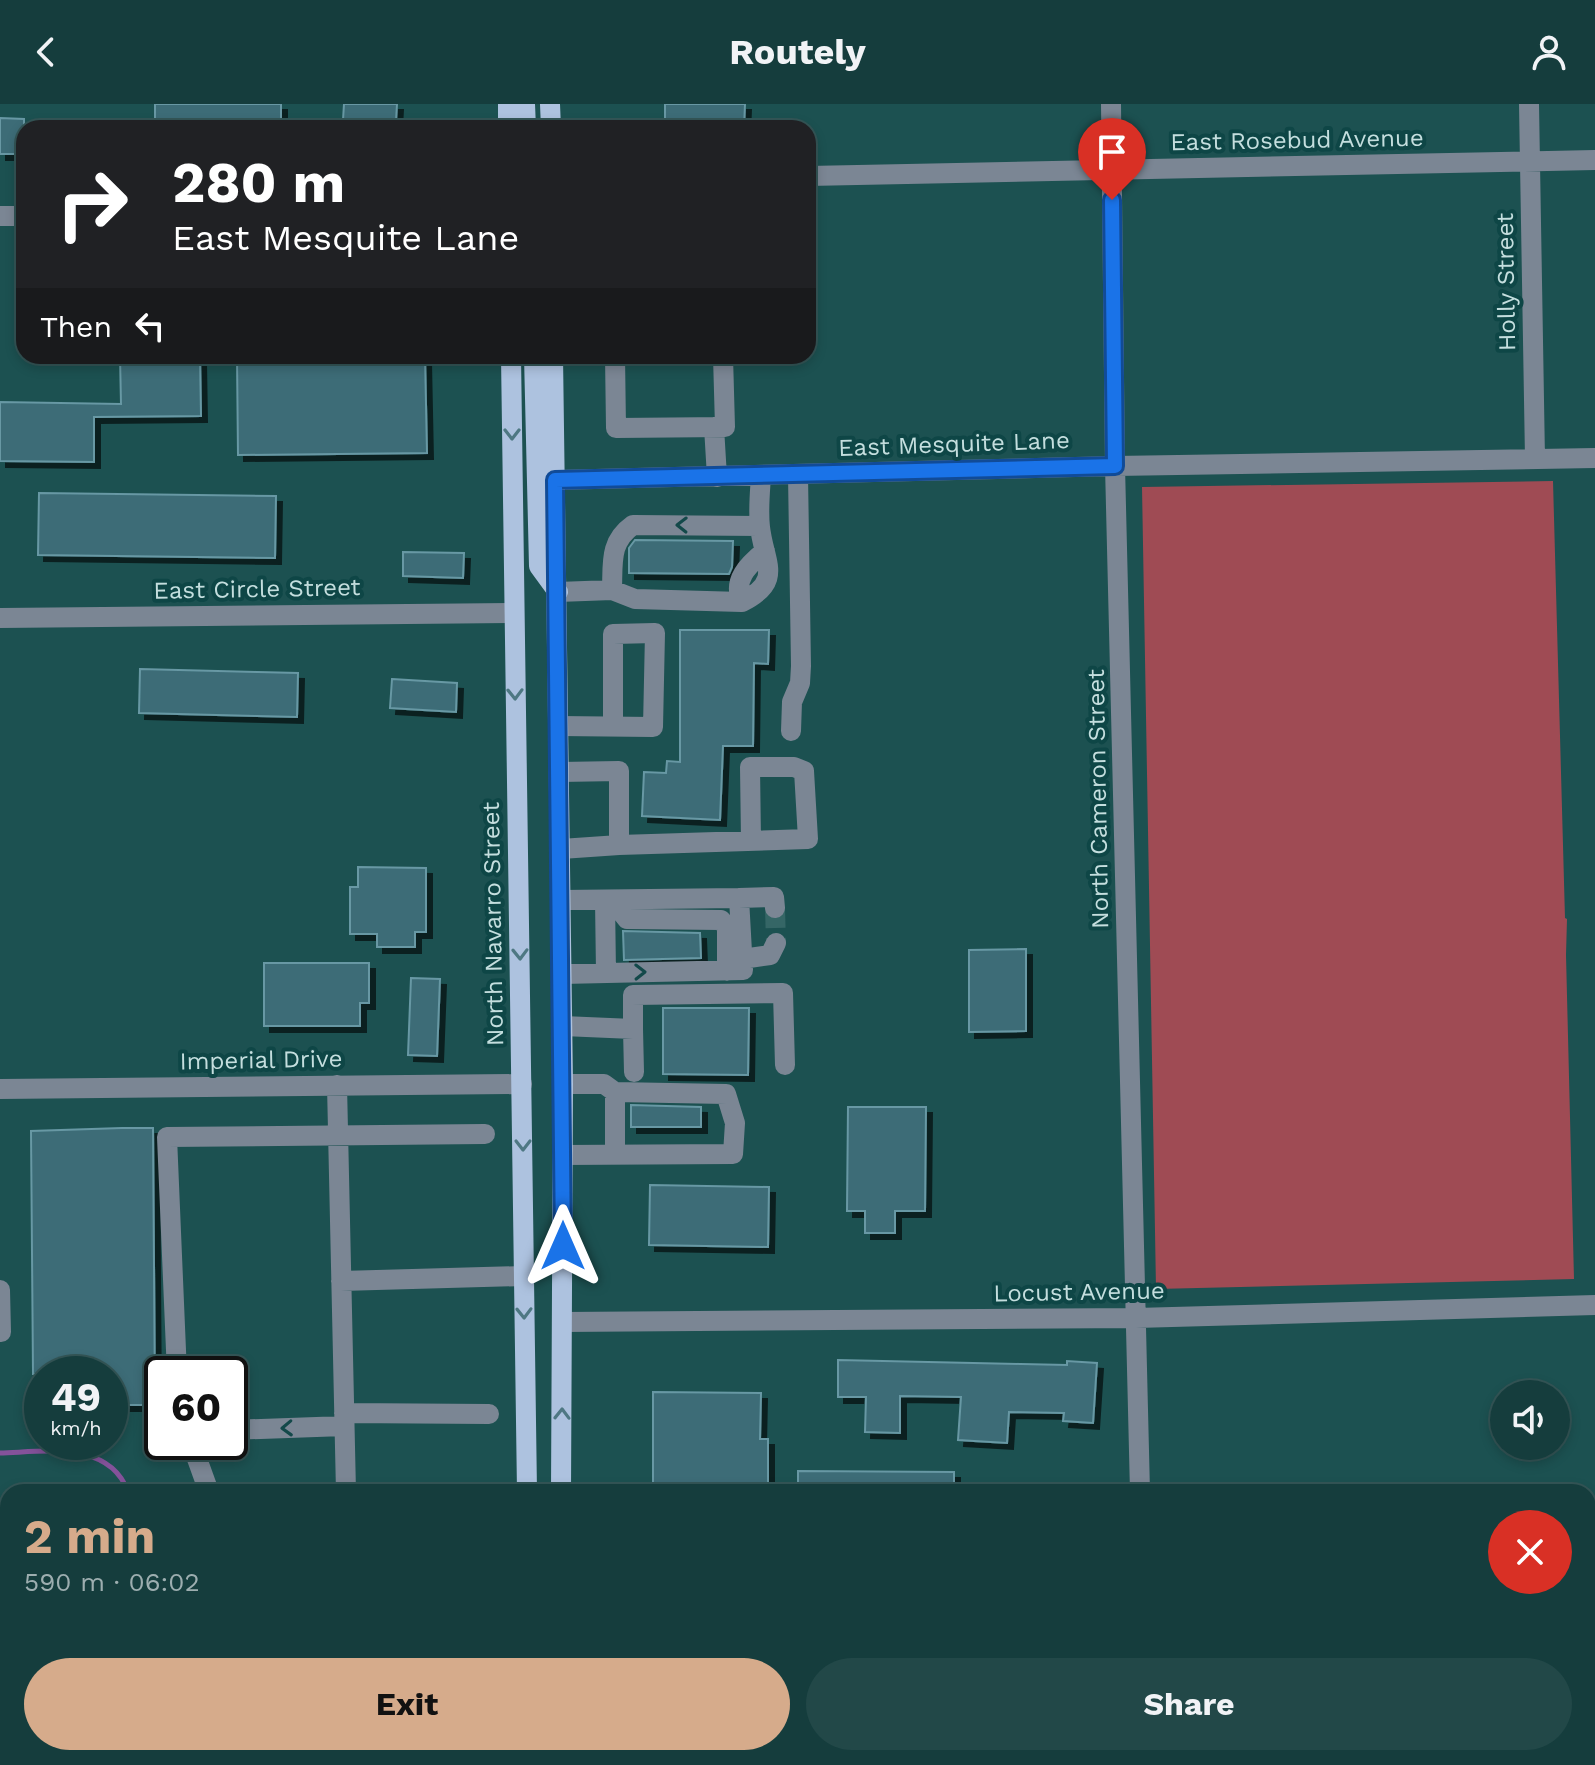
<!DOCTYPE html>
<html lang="en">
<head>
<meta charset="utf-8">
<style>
  body { margin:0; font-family:"Work Sans",sans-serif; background:#224848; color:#f1f3f6; height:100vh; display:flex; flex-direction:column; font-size:30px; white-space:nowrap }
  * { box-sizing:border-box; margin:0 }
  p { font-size:26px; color:#9daeb0 }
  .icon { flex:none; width:44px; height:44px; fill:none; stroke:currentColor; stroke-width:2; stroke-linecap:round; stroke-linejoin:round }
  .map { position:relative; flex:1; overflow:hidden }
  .drawer { position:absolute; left:0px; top:1380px; width:1596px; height:282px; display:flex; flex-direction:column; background:#153d3d; border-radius:24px 24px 0 0; box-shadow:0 4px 12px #0003,0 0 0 2px #345657 }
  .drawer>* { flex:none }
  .banner { position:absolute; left:16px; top:16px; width:800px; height:244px; border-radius:24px; box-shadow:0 4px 12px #0003,0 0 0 2px #345657; background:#202124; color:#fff; overflow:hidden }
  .tools { position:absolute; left:1490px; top:1276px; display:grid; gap:16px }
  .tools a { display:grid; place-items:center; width:80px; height:80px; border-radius:50%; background:#153d3d; box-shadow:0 4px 12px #0003,0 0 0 2px #345657; font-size:40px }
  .speed { position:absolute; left:24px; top:1252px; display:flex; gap:16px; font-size:40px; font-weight:700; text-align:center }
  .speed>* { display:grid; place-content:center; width:104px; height:104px; border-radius:50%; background:#153d3d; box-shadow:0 4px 12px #0003,0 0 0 2px #345657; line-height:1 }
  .speed small { font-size:20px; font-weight:400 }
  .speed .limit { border:4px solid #111; border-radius:12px; background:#fff; color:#111 }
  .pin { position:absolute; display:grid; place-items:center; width:68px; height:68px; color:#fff; margin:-82px -34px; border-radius:50% 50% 50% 0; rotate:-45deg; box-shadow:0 0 8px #0007 }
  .pin .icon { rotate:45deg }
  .me { position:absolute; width:88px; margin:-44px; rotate:0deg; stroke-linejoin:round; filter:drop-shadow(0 0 6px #0008) }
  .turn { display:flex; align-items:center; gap:28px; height:168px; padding:0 24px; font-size:36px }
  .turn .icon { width:104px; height:104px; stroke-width:2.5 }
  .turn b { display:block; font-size:56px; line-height:68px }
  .then { display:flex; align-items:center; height:76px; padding:0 24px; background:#0003; gap:16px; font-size:30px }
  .round { display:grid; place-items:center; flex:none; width:84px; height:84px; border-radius:42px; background:#224848 }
  .summary { display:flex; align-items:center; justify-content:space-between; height:136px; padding:0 24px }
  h1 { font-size:48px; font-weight:700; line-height:60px; color:#d6ab8b }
  .action { display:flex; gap:16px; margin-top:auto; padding:16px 24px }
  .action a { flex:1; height:92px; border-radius:48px; background:#d6ab8b; color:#111; font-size:32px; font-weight:700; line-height:92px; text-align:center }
  .action a+a { background:#224848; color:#f1f3f6 }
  header { display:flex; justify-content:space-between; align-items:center; height:104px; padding:0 24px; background:#153d3d; font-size:36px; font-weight:700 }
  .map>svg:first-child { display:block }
  .green { fill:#9f4b54 }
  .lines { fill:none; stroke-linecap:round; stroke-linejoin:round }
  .stream { stroke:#84529a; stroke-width:5 }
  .building { fill:#3c6c77; stroke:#6798a4; stroke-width:2; filter:url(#shadow) }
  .minor-tunnel { stroke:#356666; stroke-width:20; stroke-dasharray:20 10; stroke-linecap:butt }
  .minor { stroke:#7b8694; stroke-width:20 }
  .major { stroke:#adc2df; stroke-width:20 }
  .oneway { stroke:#4e7883 }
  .oneway2 { stroke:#13494a }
  .route-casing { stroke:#114b97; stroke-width:20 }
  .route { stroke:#1a73e8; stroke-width:14 }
  .labels { text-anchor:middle; stroke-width:8; stroke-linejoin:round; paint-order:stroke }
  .street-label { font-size:24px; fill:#c4dede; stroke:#0e4646 }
</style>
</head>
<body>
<header><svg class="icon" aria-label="back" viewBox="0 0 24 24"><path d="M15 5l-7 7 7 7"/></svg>Routely<svg class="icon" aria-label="person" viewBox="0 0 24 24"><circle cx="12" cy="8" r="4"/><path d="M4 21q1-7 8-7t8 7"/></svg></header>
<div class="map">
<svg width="1595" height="1661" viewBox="0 0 1595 1661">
  <defs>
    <filter id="shadow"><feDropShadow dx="6" dy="6" stdDeviation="0" flood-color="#0009"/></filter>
  </defs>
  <rect width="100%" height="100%" fill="#1c5151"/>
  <path class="green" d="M 1553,377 L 1565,814 L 1567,815 L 1566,851 L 1574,1175 L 1156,1185 L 1142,383 Z"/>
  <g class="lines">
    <path class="stream" d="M 0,1349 C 43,1348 110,1336 128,1388
      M 191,1654 L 193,1661"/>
  </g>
  <path class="building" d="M 155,0 L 281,0 L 281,24 L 155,24 Z
    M 344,0 L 397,0 L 396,17 L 343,16 Z
    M 665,0 L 745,0 L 744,24 L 665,24 Z
    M 0,14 L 24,15 L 24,50 L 0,50 Z
    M 120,252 L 200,252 L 201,312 L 94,313 L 94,358 L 0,357 L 0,298 L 121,300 Z
    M 237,252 L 425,252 L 427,349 L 238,351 Z
    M 39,389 L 276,392 L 275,454 L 38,451 Z
    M 635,436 L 733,437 L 732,463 L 729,470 L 629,469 L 629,444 Z
    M 403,448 L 464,449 L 463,474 L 403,472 Z
    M 680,526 L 769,526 L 768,560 L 754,559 L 753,642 L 723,642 L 720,716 L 642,712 L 644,668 L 666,669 L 667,657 L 680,658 Z
    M 140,565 L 298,569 L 297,613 L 139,609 Z
    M 392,575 L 457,579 L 456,608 L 390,604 Z
    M 358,763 L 426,764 L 426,828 L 415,828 L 415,843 L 377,843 L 377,830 L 350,830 L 350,783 L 358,783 Z
    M 623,827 L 700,829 L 701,854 L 624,856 Z
    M 1026,845 L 1026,927 L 969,928 L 969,846 Z
    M 264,859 L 369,859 L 369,899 L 360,899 L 360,922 L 264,922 Z
    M 411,874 L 440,875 L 437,952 L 408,951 Z
    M 663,904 L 749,904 L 748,971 L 663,970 Z
    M 631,1001 L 701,1003 L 701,1023 L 631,1023 Z
    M 848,1003 L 926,1003 L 925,1107 L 895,1107 L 895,1129 L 865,1129 L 865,1107 L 847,1107 Z
    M 122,1024 L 153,1024 L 155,1301 L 110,1301 L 110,1270 L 33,1270 L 31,1027 Z
    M 650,1081 L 769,1083 L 768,1143 L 649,1141 Z
    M 838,1256 L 1067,1261 L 1067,1257 L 1097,1259 L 1093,1319 L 1063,1317 L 1064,1309 L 1009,1308 L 1007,1339 L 958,1336 L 961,1293 L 900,1292 L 900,1329 L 865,1328 L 866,1293 L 838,1293 Z
    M 653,1288 L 761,1289 L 760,1335 L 768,1335 L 768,1388 L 653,1388 Z
    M 798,1367 L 954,1368 L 954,1388 L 798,1388 Z"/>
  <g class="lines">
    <path class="minor-tunnel" d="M 775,804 L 776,839"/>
    <path class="minor" d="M 1111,0 L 1115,362 L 1140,1388
      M 1529,0 L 1535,355
      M 808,72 L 1595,56
      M 0,112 L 24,112
      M 615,252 L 616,324 L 725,323 L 723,252
      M 714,323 L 717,373
      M 555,376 L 1115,362 L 1595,354
      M 612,486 C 613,459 609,438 633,421 L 760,422
      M 558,488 L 612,486 L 635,495 L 742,498 C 784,477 764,459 760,423 C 758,406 760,388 761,372
      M 742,498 C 732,476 748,461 765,447
      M 0,514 L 514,509
      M 559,622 L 653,623 L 655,529 L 613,530 L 613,623
      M 791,627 L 792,598 L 800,579 L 801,562 L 798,371
      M 560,668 L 619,667 L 619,741 L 561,745
      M 619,741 L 808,735 L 804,667 L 794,663 L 750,663 L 751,737
      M 739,794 L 774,793 L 775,804
      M 561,796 L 739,794 L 743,866 L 562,870
      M 605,796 L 606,869
      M 612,796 L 627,815 L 721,816 L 727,823 L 727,867
      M 742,855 L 770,851 L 776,839
      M 563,922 L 633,925 L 634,968
      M 633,925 L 633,891 L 783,889 L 785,961
      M 563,980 L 604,980 L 615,988
      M 337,981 L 346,1388
      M 0,985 L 522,980
      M 563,1051 L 733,1050 L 735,1019 L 726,990 L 615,988 L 615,1051
      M 341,1177 L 523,1172
      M 0,1186 L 1,1228
      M 563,1218 L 1136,1214 L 1595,1201
      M 177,1270 L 167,1033 L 485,1030
      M 344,1309 L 489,1310
      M 230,1326 L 344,1322
      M 191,1338 L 209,1388
      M 17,1654 L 17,1661
      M 96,1654 L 96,1661
      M 262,1654 L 270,1661
      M 422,1654 L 423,1661
      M 618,1654 L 618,1661
      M 651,1654 L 651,1661
      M 784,1661 L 784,1654"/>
    <path class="major" d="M 508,0 L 508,24
      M 525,0 L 526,24
      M 550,0 L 551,24
      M 511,252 L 527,1388
      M 534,252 L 539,462 L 558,488
      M 553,252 L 563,980 L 561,1388
      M 1588,1476 L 1595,1476
      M 0,1519 L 8,1517
      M 544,1654 L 544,1661"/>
  </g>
  <defs><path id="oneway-chevron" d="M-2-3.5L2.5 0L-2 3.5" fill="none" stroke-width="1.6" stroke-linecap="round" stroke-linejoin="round" transform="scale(2)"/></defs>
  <g class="oneway">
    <use href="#oneway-chevron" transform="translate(512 330) rotate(90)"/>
    <use href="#oneway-chevron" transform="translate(515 590) rotate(89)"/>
    <use href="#oneway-chevron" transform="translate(520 850) rotate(89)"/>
    <use href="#oneway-chevron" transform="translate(523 1041) rotate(90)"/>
    <use href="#oneway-chevron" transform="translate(524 1209) rotate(89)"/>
    <use href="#oneway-chevron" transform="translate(562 1310) rotate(-89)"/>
  </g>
  <g class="oneway2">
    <use href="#oneway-chevron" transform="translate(682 421) rotate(-179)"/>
    <use href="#oneway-chevron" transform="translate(640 868) rotate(-1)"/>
    <use href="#oneway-chevron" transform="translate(287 1324) rotate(178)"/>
  </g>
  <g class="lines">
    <g class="route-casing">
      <path id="route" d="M 563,1142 L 555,376 L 1115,362 L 1112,96"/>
    </g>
    <use href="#route" class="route"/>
  </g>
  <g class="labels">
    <g class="street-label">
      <text transform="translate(1297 36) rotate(-1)" y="8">East Rosebud Avenue</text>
      <text transform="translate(1506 178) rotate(-91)" y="8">Holly Street</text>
      <text transform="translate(954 340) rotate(-2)" y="8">East Mesquite Lane</text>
      <text transform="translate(257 485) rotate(-1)" y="8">East Circle Street</text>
      <text transform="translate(1098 695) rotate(-91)" y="8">North Cameron Street</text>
      <text transform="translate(493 820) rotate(-91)" y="8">North Navarro Street</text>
      <text transform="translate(261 956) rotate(-1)" y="8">Imperial Drive</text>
      <text transform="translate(1079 1188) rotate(-1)" y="8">Locust Avenue</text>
    </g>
  </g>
</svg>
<div class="tools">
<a><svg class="icon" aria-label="sound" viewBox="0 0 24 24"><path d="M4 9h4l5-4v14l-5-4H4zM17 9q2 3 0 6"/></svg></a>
</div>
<div class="speed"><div>49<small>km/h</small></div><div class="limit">60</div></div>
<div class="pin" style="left:1112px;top:96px;background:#d93025"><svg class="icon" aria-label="arrive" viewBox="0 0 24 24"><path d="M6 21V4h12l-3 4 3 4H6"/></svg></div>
<svg class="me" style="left:563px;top:1142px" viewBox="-20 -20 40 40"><path d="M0-17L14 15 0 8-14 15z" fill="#1a73e8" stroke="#fff" stroke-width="4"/></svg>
<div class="banner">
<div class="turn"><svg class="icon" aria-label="right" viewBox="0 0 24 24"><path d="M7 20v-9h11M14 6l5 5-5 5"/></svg><div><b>280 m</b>East Mesquite Lane</div></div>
<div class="then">Then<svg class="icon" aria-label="left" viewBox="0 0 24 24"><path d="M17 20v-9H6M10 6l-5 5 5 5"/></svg></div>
</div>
<section class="drawer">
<div class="summary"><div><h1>2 min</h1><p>590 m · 06:02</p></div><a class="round" style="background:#d93025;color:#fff"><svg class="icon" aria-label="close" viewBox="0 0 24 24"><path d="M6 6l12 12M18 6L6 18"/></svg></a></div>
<div class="action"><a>Exit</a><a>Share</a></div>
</section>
</div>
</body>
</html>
